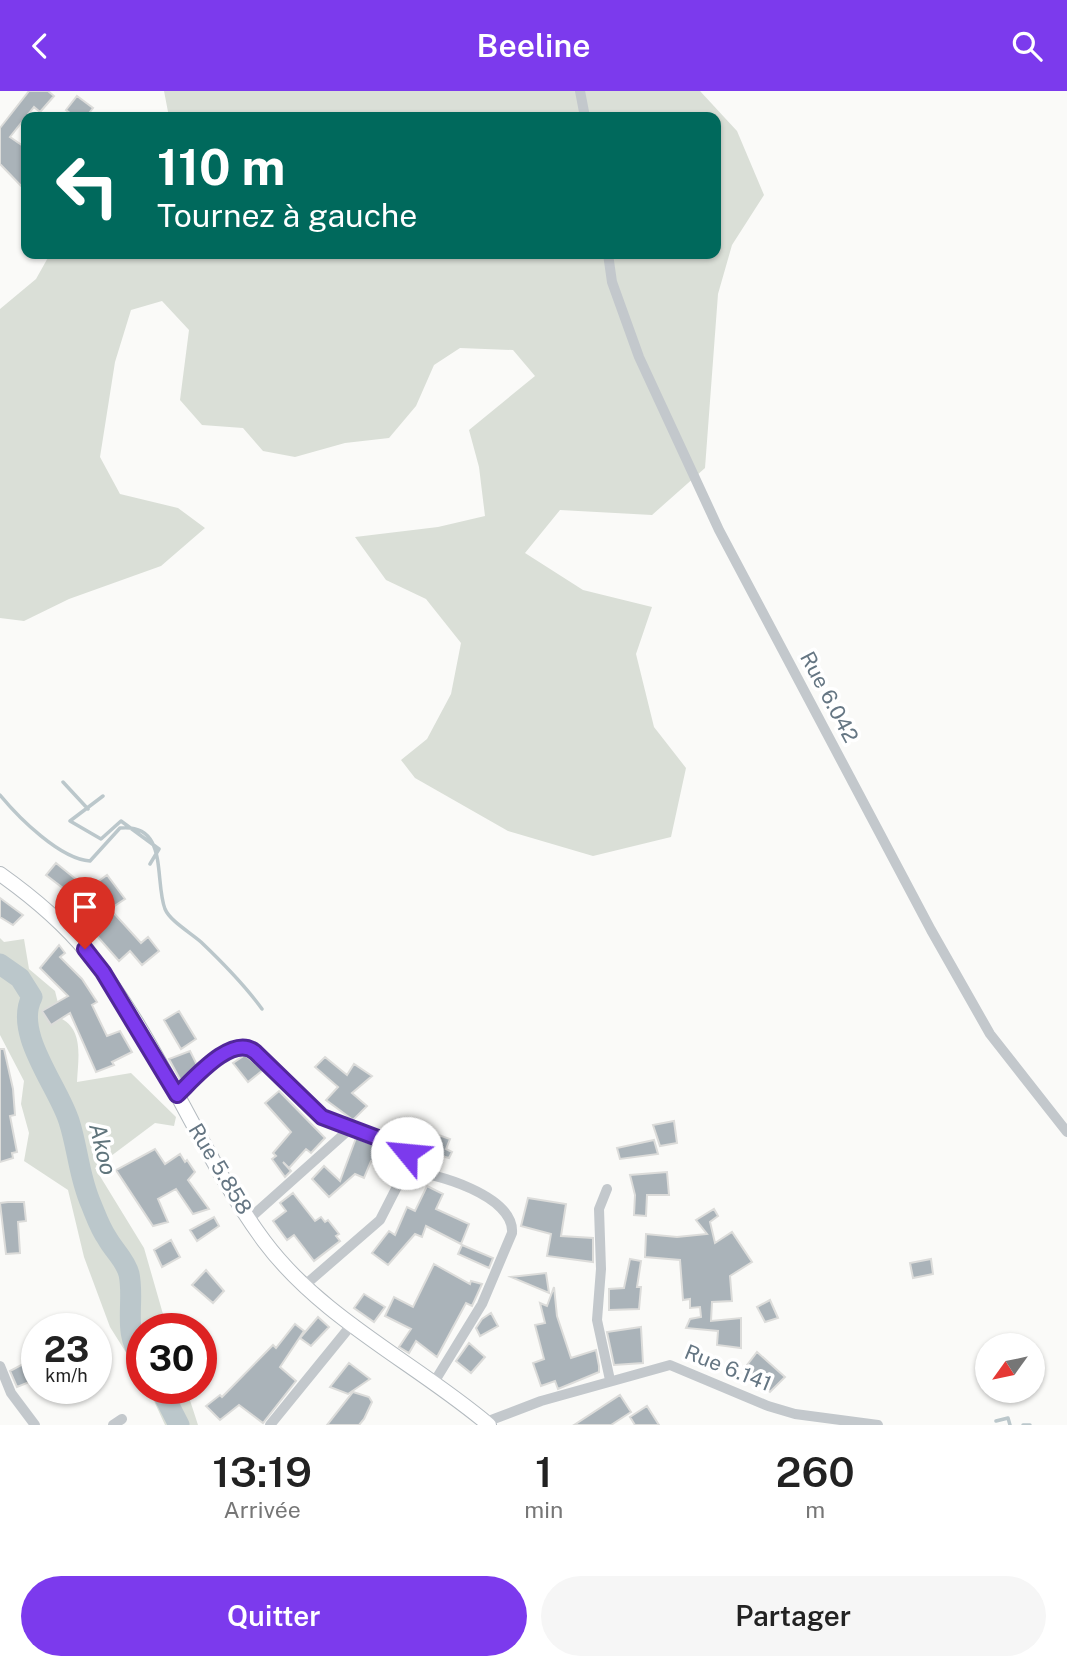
<!DOCTYPE html>
<html lang="fr">
<head>
<meta charset="utf-8">
<style>
  body { margin:0; font-family:"Public Sans",sans-serif; background:#f6f6f6; color:#222; height:100vh; display:flex; flex-direction:column; font-size:26px; white-space:nowrap }
  * { box-sizing:border-box; margin:0 }
  p { font-size:23px; color:#767676 }
  .icon { flex:none; width:38px; height:38px; fill:none; stroke:currentColor; stroke-width:2; stroke-linecap:round; stroke-linejoin:round }
  .map { position:relative; height:1334px; overflow:hidden }
  .details { display:flex; flex-direction:column; background:#fff; flex:1 }
  .details>* { flex:none }
  .hud { position:absolute; left:21px; top:21px; width:700px; height:147px; border-radius:14px; box-shadow:0 2px 5px #0004; background:#00695c; color:#fff; overflow:hidden }
  .needle { width:46px; rotate:237deg }
  .fabs { position:absolute; left:975px; top:1242px; display:grid; gap:14px }
  .fabs a { display:grid; place-items:center; width:70px; height:70px; border-radius:50%; background:#fff; box-shadow:0 2px 5px #0004; font-size:35px }
  .speed { position:absolute; left:21px; top:1222px; display:flex; gap:14px; font-size:35px; font-weight:700; text-align:center }
  .speed>* { display:grid; place-content:center; width:91px; height:91px; border-radius:50%; background:#fff; box-shadow:0 2px 5px #0004; line-height:1 }
  .speed small { font-size:18px; font-weight:400 }
  .speed .limit { border:10px solid #d22; background:#fff; color:#111 }
  .pin { position:absolute; display:grid; place-items:center; width:60px; height:60px; color:#fff; margin:-72px -30px; border-radius:50% 50% 50% 0; rotate:-45deg; box-shadow:0 0 7px #0007 }
  .pin .icon { rotate:45deg }
  .me { position:absolute; width:77px; margin:-38px; rotate:298deg; stroke-linejoin:round; filter:drop-shadow(0 0 5px #0008) }
  .turn { display:flex; align-items:center; gap:24px; height:147px; padding:0 21px; font-size:32px }
  .turn .icon { width:91px; height:91px; stroke-width:2.5 }
  .turn b { display:block; font-size:49px; line-height:60px }
  .eta { display:flex; justify-content:space-evenly; align-items:center; height:119px; text-align:center }
  .eta b { font-size:42px; font-weight:600; line-height:49px }
  .button { display:flex; gap:14px; margin-top:auto; padding:14px 21px }
  .button a { flex:1; height:80px; border-radius:42px; background:#7c3aed; color:#fff; font-size:28px; font-weight:600; line-height:80px; text-align:center }
  .button a+a { background:#f6f6f6; color:#222 }
  header { display:flex; justify-content:space-between; align-items:center; height:91px; padding:0 21px; background:#7c3aed; color:#fff; font-size:32px; font-weight:600 }
  .map>svg:first-child { display:block }
  .green { fill:#dadfd7 }
  .lines { fill:none; stroke-linecap:round; stroke-linejoin:round }
  .stream { stroke:#bbc7cb; stroke-width:3.5 }
  .river { stroke:#bbc7cb; stroke-width:21 }
  .building { fill:#aab3b9; stroke:#dcdcda; stroke-width:2 }
  .secondary-casing { stroke:#b3babf; stroke-width:16 }
  .street { stroke:#c3c8cc; stroke-width:10 }
  .secondary { stroke:#fff; stroke-width:14 }
  .route-casing { stroke:#51269a; stroke-width:18 }
  .route { stroke:#7c3aed; stroke-width:12 }
  .labels { text-anchor:middle; stroke-width:7; stroke-linejoin:round; paint-order:stroke }
  .street-label { font-size:21px; fill:#657683; stroke:#fff }
  .water-label { font-size:23px; font-style:italic; fill:#60757c; stroke:#fff }
</style>
</head>
<body>
<header><svg class="icon" aria-label="back" viewBox="0 0 24 24"><path d="M15 5l-7 7 7 7"/></svg>Beeline<svg class="icon" aria-label="search" viewBox="0 0 24 24"><circle cx="10" cy="10" r="6"/><path d="M15 15l6 6"/></svg></header>
<div class="map">
<svg width="1067" height="1334" viewBox="0 0 1067 1334">
  <rect width="100%" height="100%" fill="#fafaf8"/>
  <path class="green" d="M 164,0 L 700,0 L 737,40 L 764,104 L 732,154 L 718,203 L 705,377 L 652,424 L 560,419 L 525,462 L 583,499 L 652,516 L 636,563 L 654,636 L 686,677 L 671,746 L 593,765 L 508,740 L 415,687 L 401,669 L 427,648 L 451,603 L 461,552 L 426,508 L 386,489 L 355,446 L 438,436 L 485,425 L 479,376 L 469,339 L 535,285 L 513,259 L 460,257 L 434,274 L 416,315 L 389,347 L 345,352 L 295,366 L 263,360 L 243,337 L 202,334 L 180,309 L 189,239 L 162,210 L 131,219 L 115,271 L 100,366 L 120,403 L 178,417 L 205,437 L 161,475 L 69,508 L 24,530 L 0,527 L 0,218 L 36,188 L 50,163 L 716,163 L 716,26 L 169,26 Z
    M 0,847 L 4,851 L 24,848 L 29,878 L 55,900 L 62,928 C 84,940 78,969 77,991 L 131,982 L 176,1026 L 174,1035 L 155,1032 L 95,1077 L 144,1157 L 167,1237 L 142,1237 L 142,1287 L 110,1236 L 84,1166 L 68,1099 L 24,1070 L 29,1042 L 21,1013 L 24,990 L 0,944 Z
    M 148,1297 L 186,1297 L 198,1334 L 165,1334 Z"/>
  <g class="lines">
    <path class="stream" d="M 63,691 L 88,718
      M 0,704 C 19,727 60,768 90,770 L 120,737 C 169,732 154,789 165,818 C 170,830 191,842 201,851 C 223,872 244,893 262,918
      M 103,705 L 70,730 L 101,748 L 121,730 L 159,758 L 150,773
      M 996,1330 L 1008,1327 L 1010,1334
      M 1023,1334 L 1030,1334"/>
    <path class="river" d="M 0,873 L 20,887 L 32,906 C 13,942 58,995 69,1030 C 78,1058 79,1086 91,1113 C 96,1125 100,1137 107,1147 C 114,1160 125,1168 129,1183 C 135,1210 122,1244 142,1266
      M 160,1297 L 179,1334"/>
  </g>
  <path class="building" d="M 29,0 L 48,0 L 54,5 L 40,21 L 34,16 L 10,46 L 26,57 L 26,100 L 0,73 L 0,37 Z
    M 77,5 L 93,17 L 86,26 L 75,26 L 66,19 Z
    M 56,772 L 88,798 L 107,784 L 125,808 L 110,818 L 141,852 L 148,846 L 159,860 L 142,874 L 130,860 L 119,870 L 90,837 L 86,840 L 57,813 L 68,801 L 46,784 Z
    M 0,807 L 23,824 L 13,834 L 0,826 Z
    M 59,854 L 65,862 L 60,866 L 82,888 L 97,911 L 92,914 L 107,945 L 120,940 L 132,961 L 112,971 L 114,974 L 96,981 L 70,922 L 51,934 L 42,920 L 68,905 L 40,877 Z
    M 179,920 L 196,948 L 181,958 L 164,929 Z
    M 0,958 L 4,958 L 13,998 L 15,1024 L 10,1025 L 17,1061 L 12,1062 L 13,1067 L 0,1071 Z
    M 190,960 L 197,974 L 181,990 L 169,968 Z
    M 245,964 L 263,979 L 248,991 L 233,972 Z
    M 325,966 L 347,984 L 354,973 L 372,985 L 352,1002 L 367,1015 L 353,1029 L 326,1009 L 338,996 L 315,976 Z
    M 279,1000 L 325,1047 L 311,1062 L 306,1058 L 289,1077 L 283,1071 L 291,1080 L 285,1086 L 272,1068 L 276,1065 L 273,1062 L 291,1041 L 265,1012 Z
    M 674,1030 L 677,1052 L 660,1055 L 653,1034 Z
    M 406,1040 L 430,1051 L 433,1042 L 450,1048 L 446,1058 L 452,1061 L 449,1067 L 412,1057 L 402,1048 Z
    M 356,1047 L 399,1064 L 398,1077 L 396,1082 L 371,1070 L 364,1087 L 355,1083 L 329,1106 L 312,1088 L 324,1075 L 340,1090 Z
    M 654,1049 L 658,1063 L 620,1068 L 617,1057 Z
    M 155,1058 L 165,1073 L 180,1063 L 185,1071 L 187,1069 L 195,1081 L 188,1089 L 209,1118 L 193,1123 L 176,1098 L 158,1108 L 168,1131 L 153,1135 L 116,1079 Z
    M 667,1081 L 669,1104 L 647,1104 L 646,1125 L 634,1124 L 635,1104 L 630,1084 Z
    M 427,1095 L 443,1103 L 436,1118 L 469,1133 L 461,1153 L 426,1135 L 422,1146 L 415,1143 L 388,1174 L 372,1162 L 389,1140 L 395,1144 L 407,1116 L 415,1120 Z
    M 293,1102 L 315,1130 L 321,1126 L 325,1131 L 328,1129 L 339,1143 L 336,1145 L 340,1150 L 314,1170 L 294,1144 L 287,1149 L 273,1130 L 286,1120 L 280,1112 Z
    M 528,1107 L 566,1113 L 561,1145 L 593,1147 L 593,1171 L 547,1165 L 551,1143 L 521,1135 Z
    M 8,1111 L 24,1111 L 26,1130 L 18,1131 L 20,1162 L 6,1163 L 0,1112 Z
    M 714,1118 L 718,1125 L 710,1131 L 715,1152 L 732,1141 L 752,1171 L 730,1185 L 732,1210 L 712,1211 L 711,1230 L 741,1227 L 741,1257 L 717,1254 L 718,1240 L 686,1237 L 690,1228 L 701,1226 L 700,1216 L 690,1217 L 690,1208 L 683,1209 L 680,1169 L 645,1166 L 646,1143 L 677,1146 L 707,1143 L 696,1129 Z
    M 214,1126 L 219,1135 L 197,1150 L 190,1139 Z
    M 171,1149 L 180,1166 L 162,1176 L 154,1159 Z
    M 462,1154 L 493,1167 L 489,1177 L 458,1163 Z
    M 630,1168 L 641,1170 L 637,1196 L 641,1196 L 639,1218 L 609,1219 L 609,1198 L 624,1197 Z
    M 931,1168 L 933,1183 L 913,1187 L 910,1172 Z
    M 434,1173 L 470,1193 L 471,1190 L 482,1193 L 472,1215 L 466,1212 L 437,1266 L 416,1250 L 409,1262 L 399,1256 L 411,1238 L 385,1225 L 394,1206 L 413,1216 Z
    M 206,1179 L 224,1200 L 213,1212 L 192,1194 Z
    M 546,1182 L 549,1202 L 511,1186 Z
    M 554,1196 L 557,1225 L 571,1267 L 596,1259 L 599,1275 L 599,1281 L 558,1298 L 555,1290 L 541,1295 L 533,1272 L 544,1268 L 535,1234 L 545,1232 L 540,1212 L 547,1215 Z
    M 364,1203 L 385,1216 L 374,1231 L 354,1217 Z
    M 770,1209 L 778,1227 L 765,1231 L 757,1216 Z
    M 491,1222 L 498,1235 L 480,1245 L 476,1237 L 482,1228 Z
    M 318,1226 L 329,1236 L 311,1255 L 300,1247 Z
    M 295,1233 L 304,1240 L 280,1276 L 296,1290 L 263,1332 L 239,1314 L 220,1329 L 206,1315 L 220,1304 L 222,1306 L 273,1254 L 276,1257 Z
    M 641,1236 L 643,1272 L 614,1274 L 607,1241 Z
    M 469,1252 L 485,1266 L 471,1282 L 456,1270 Z
    M 757,1261 L 785,1286 L 770,1301 L 744,1278 Z
    M 349,1272 L 370,1288 L 348,1303 L 330,1296 Z
    M 23,1273 L 32,1290 L 17,1296 L 10,1280 Z
    M 353,1301 L 369,1306 L 372,1311 L 364,1328 L 359,1334 L 327,1334 Z
    M 620,1304 L 631,1321 L 611,1334 L 574,1334 Z
    M 647,1315 L 659,1334 L 635,1334 L 630,1326 Z"/>
  <g class="lines">
    <g class="secondary-casing">
      <path id="secondary" d="M 0,783 C 31,805 63,832 87,861 C 159,948 197,1059 264,1150 C 322,1228 416,1272 489,1334"/>
    </g>
    <path class="street" d="M 580,0 L 585,26
      M 608,163 L 612,191 L 639,266 L 719,439 L 931,839 L 990,943 L 1067,1041
      M 177,1005 C 193,989 232,942 255,961 L 322,1026 L 404,1057 L 408,1067 L 405,1080 L 380,1129 L 305,1194
      M 405,1080 C 435,1081 515,1105 512,1142 L 482,1213 L 433,1293
      M 607,1098 L 599,1118 L 601,1178 L 597,1229 L 610,1289
      M 250,1127 L 352,1036
      M 0,1275 L 11,1302 L 35,1334
      M 486,1331 L 541,1310 L 670,1274 L 768,1315 L 795,1323 L 878,1334
      M 113,1334 L 122,1328
      M 270,1334 L 353,1232"/>
    <use href="#secondary" class="secondary"/>
  </g>
  <g class="lines">
    <g class="route-casing">
      <path id="route" d="M 85,858 L 103,881 L 177,1004 C 193,989 232,942 255,961 L 322,1026 L 404,1057 L 407,1062"/>
    </g>
    <use href="#route" class="route"/>
  </g>
  <g class="labels">
    <g class="street-label">
      <text transform="translate(829 606) rotate(62)" y="7">Rue 6.042</text>
      <text transform="translate(220 1078) rotate(59)" y="7">Rue 5.858</text>
      <text transform="translate(728 1277) rotate(22)" y="7">Rue 6.141</text>
    </g>
    <g class="water-label">
      <text transform="translate(103 1058) rotate(76)" y="8">Akoo</text>
    </g>
  </g>
</svg>
<div class="fabs">
<a><svg class="needle" viewBox="-14 -14 28 28"><path d="M0-13l5 13h-10z" fill="#e53935"/><path d="M0 13l5-13h-10z" fill="#767676"/></svg></a>
</div>
<div class="speed"><div>23<small>km/h</small></div><div class="limit">30</div></div>
<div class="pin" style="left:85px;top:858px;background:#d93025"><svg class="icon" aria-label="arrive" viewBox="0 0 24 24"><path d="M6 21V4h12l-3 4 3 4H6"/></svg></div>
<svg class="me" style="left:407px;top:1062px" viewBox="-20 -20 40 40"><circle r="19" fill="#fff"/><path d="M0-13L10 11 0 6-10 11z" fill="#7c3aed"/></svg>
<div class="hud">
<div class="turn"><svg class="icon" aria-label="left" viewBox="0 0 24 24"><path d="M17 20v-9H6M10 6l-5 5 5 5"/></svg><div><b>110 m</b>Tournez à gauche</div></div>
</div>
</div>
<section class="details">
<div class="eta">
<div><b>13:19</b><p>Arrivée</p></div>
<div><b>1</b><p>min</p></div>
<div><b>260</b><p>m</p></div>
</div>
<div class="button"><a>Quitter</a><a>Partager</a></div>
</section>
</body>
</html>
